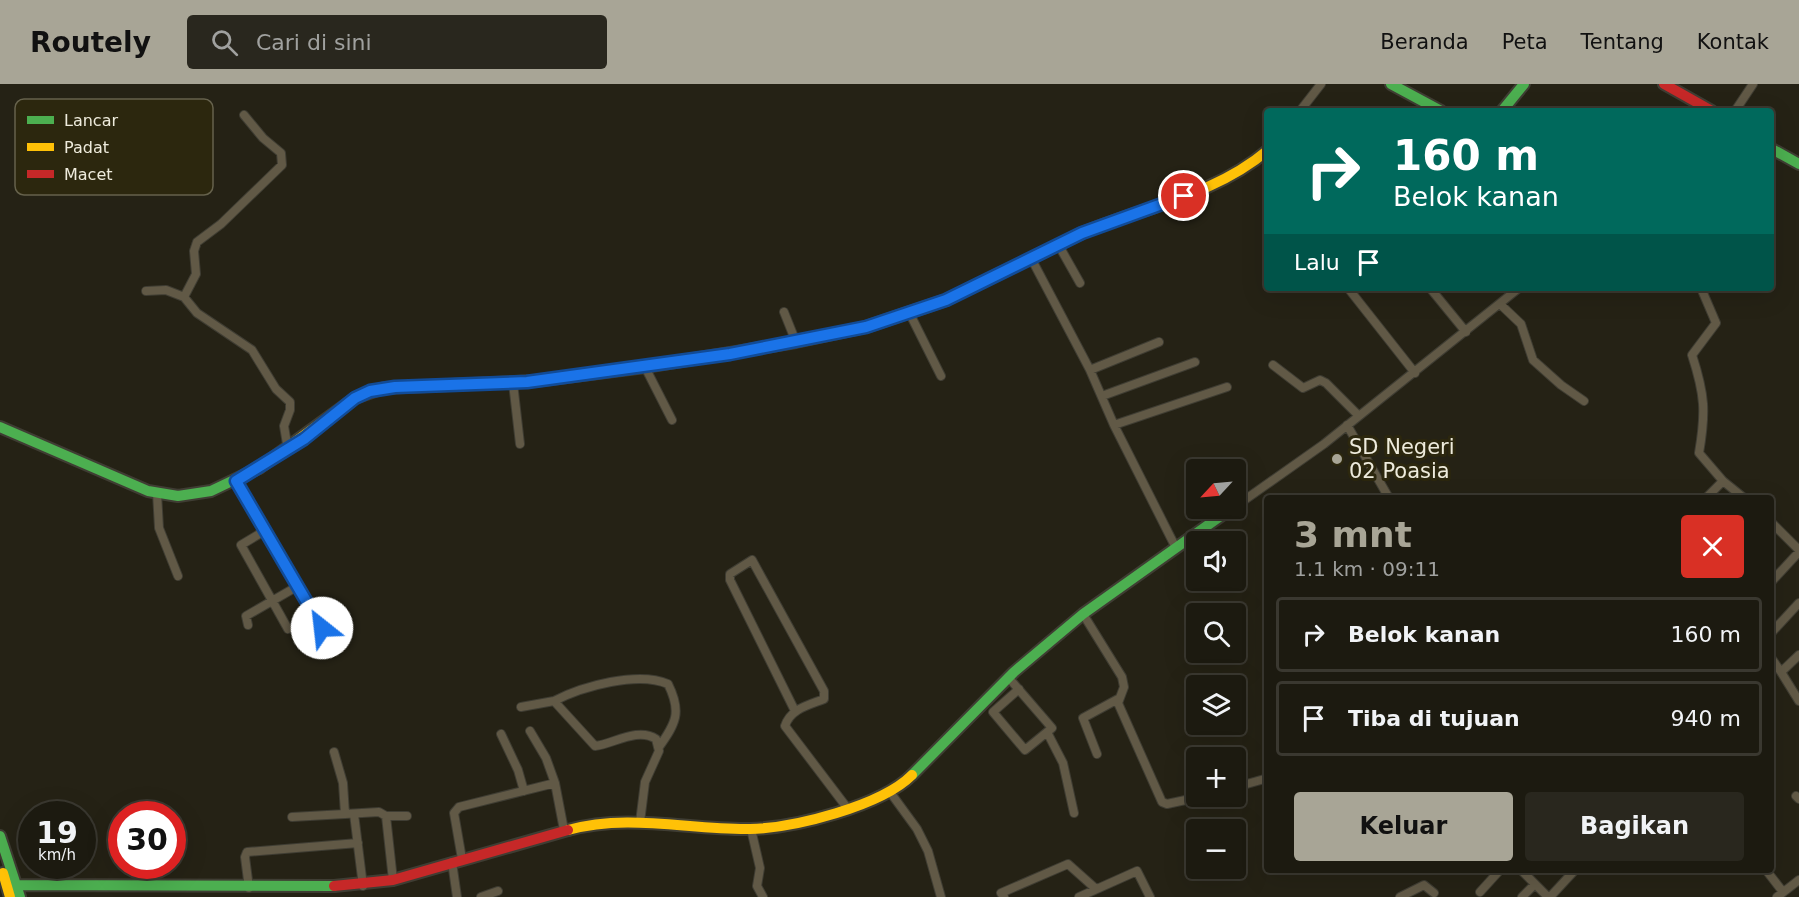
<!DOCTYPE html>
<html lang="id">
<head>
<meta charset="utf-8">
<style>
  body { margin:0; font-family:"DejaVu Sans",sans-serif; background:#29271e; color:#f1f3f6; height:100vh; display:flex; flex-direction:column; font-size:22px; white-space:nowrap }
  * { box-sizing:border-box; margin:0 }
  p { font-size:20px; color:#a0a19f }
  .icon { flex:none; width:33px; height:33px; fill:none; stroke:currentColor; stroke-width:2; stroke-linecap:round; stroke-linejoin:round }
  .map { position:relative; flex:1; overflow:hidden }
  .sheet { position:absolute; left:1264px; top:411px; width:510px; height:378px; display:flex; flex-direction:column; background:#1c1a10; border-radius:6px; box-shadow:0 6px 24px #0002,0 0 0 2px #3a3830 }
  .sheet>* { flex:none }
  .hud { position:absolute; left:1264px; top:24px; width:510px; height:183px; border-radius:6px; box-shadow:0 6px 24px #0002,0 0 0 2px #3a3830; background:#00695c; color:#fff; overflow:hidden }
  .needle { width:39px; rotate:244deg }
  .buttons { position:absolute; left:1186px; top:375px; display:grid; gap:12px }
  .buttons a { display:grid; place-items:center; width:60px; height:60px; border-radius:6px; background:#1c1a10; box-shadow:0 6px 24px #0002,0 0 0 2px #3a3830; font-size:30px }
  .speed { position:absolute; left:18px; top:717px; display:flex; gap:12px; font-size:30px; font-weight:700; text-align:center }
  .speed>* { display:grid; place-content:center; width:78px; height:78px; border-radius:50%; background:#1c1a10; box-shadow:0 6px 24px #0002,0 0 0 2px #3a3830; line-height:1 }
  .speed small { font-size:15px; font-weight:400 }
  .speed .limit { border:9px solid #d22; background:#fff; color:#111 }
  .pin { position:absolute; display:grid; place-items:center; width:51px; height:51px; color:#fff; margin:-26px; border:3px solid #fff; border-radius:50%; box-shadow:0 2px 6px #0007 }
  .me { position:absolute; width:66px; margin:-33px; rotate:331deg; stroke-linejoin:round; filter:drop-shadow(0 0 4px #0008) }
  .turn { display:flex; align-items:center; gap:21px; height:126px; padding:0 30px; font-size:27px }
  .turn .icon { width:78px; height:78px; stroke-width:2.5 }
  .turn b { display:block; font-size:42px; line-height:51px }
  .then { display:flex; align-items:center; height:57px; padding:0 30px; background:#0003; gap:12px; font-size:22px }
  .round { display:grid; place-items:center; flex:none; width:63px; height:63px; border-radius:6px; background:#29271e }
  .head { display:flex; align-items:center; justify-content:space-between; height:102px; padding:0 30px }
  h1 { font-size:36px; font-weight:800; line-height:45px; color:#a8a596 }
  .action { display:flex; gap:12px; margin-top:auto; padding:12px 30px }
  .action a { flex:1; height:69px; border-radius:6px; background:#a8a596; color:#111; font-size:24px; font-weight:800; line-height:69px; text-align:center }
  .action a+a { background:#29271e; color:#f1f3f6 }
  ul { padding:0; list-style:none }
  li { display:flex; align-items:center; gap:18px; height:75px; margin:0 12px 9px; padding:0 18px; border:3px solid #3a3830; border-radius:6px }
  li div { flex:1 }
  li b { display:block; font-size:22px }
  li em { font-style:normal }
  header { display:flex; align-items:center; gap:36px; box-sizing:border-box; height:84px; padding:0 30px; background:#a8a596; color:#111 }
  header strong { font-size:28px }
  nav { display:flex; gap:33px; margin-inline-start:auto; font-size:21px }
  .search { width:420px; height:54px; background:#29271e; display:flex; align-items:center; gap:15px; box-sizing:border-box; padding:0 21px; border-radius:6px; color:#a0a19f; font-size:22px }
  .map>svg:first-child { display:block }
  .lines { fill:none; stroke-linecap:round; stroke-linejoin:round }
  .street-casing { stroke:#3f3d33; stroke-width:10 }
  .fast-casing { stroke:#3f3d33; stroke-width:14 }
  .slow-casing { stroke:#3f3d33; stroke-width:14 }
  .jam-casing { stroke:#3f3d33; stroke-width:14 }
  .street { stroke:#615946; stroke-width:8 }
  .fast { stroke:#4caf50; stroke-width:10 }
  .slow { stroke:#ffc107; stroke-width:10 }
  .jam { stroke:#c62828; stroke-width:10 }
  .route-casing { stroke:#114b97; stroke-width:15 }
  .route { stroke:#1a73e8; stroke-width:10 }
  .poi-dot { fill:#a8a596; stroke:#2c270e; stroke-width:2 }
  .labels { text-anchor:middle; stroke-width:6; stroke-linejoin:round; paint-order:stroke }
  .poi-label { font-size:21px; fill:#eeebdc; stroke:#2c270e; text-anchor:start }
  .key { fill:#2c270e; stroke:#66624c; stroke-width:1.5 }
  .key-label { font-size:16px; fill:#eeebdc }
</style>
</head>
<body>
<header>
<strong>Routely</strong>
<div class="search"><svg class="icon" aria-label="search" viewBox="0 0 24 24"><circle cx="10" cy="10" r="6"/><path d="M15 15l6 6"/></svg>Cari di sini</div>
<nav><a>Beranda</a><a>Peta</a><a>Tentang</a><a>Kontak</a></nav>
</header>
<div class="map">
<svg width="1799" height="813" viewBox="0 0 1799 813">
  <rect width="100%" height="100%" fill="#252215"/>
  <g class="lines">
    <g class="street-casing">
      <path id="street" d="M 1300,27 L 1321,0
        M 1735,27 L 1753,0
        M 244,31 L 263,54 L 281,69 L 282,81 L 221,140 L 197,158 L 194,167 L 196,190 L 184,213 L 197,229 L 252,266 L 276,305 L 290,318 L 290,326 L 284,342 L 288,366
        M 1058,160 L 1080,199
        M 1031,174 L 1090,286 L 1114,341 L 1176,464
        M 1348,204 L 1415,289
        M 1430,204 L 1466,248
        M 1701,204 L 1716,239 L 1692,271 C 1705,311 1706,328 1699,369 L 1723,397
        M 146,207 L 166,206 L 184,213
        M 1500,220 L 1521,240 L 1533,276 L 1561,301 L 1584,317
        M 784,228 L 796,258
        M 910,230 L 941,292
        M 1273,281 L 1303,304 L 1320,296 L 1326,299 L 1359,332
        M 645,283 L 672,336
        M 1090,286 L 1159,258
        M 513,299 L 520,360
        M 1102,312 L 1195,278
        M 1114,341 L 1227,303
        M 1347,341 L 1389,414
        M 236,397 L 322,544
        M 157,409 L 159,444 L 178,492
        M 1706,414 L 1723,397 L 1744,414
        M 1236,422 L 1324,360 L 1519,204
        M 1772,439 L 1799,466
        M 266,446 L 241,461 L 288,545
        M 1772,497 L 1799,468
        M 1083,530 L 1122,593 L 1124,603 L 1118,619 L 1162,718 L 1167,720 L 1204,712
        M 248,541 L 246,532 L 298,502
        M 1772,548 L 1799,519
        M 1772,575 L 1781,588 L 1799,571
        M 1781,588 L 1799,617
        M 1008,593 L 1052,644 L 1025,666 L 993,628 L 1019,605
        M 554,617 C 583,602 638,587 668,600 C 682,628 676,639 659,663
        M 521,623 L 554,617 L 595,662 C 613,660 638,643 656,655 L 659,667 L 645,698 L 640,738
        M 795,627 L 730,496 L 730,490 L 752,476 L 824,607 L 824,615 C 809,621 790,625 785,642 L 848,725
        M 530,647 L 546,674 L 555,699
        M 1047,648 L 1063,679 L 1074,729
        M 501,650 L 518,686 L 524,707
        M 334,668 L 343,699 L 345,730 L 379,728 L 386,732
        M 1097,670 L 1083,634 L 1118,615
        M 1236,703 L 1268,694
        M 890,708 L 917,745 L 928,767 L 941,813
        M 1796,712 L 1799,715
        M 354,730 L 363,802
        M 292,733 L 345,730
        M 751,745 L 760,784 L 757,802 L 763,813
        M 462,775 L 454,729 L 459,723 L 555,699 L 564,746
        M 452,778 L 457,813
        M 1521,786 L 1548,813
        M 1766,786 L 1783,808
        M 393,796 L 386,732 L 407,732
        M 249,804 L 245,773 L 247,768 L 358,759
        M 1480,808 L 1500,786
        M 481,813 L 498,807
        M 1004,813 L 1001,809 L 1068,780 L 1096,805
        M 1079,813 L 1137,787 L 1150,813
        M 1400,813 L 1424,801 L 1434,809
        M 1522,813 L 1535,800
        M 1550,813 L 1575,786
        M 1777,813 L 1799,796"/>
    </g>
    <g class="fast-casing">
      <path id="fast" d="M 1391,0 L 1441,27
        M 1502,27 L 1524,0
        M 1772,65 L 1799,80
        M 535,297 L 645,283 L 796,258 L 866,243 L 946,216 L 1080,150
        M 0,343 L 148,407 L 178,412 L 211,407 L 259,384
        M 912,691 L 1014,588 L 1083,530 L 1232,424
        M 0,752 L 20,813
        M 16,801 L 334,802"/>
    </g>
    <g class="slow-casing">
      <path id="slow" d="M 1080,150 C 1143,123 1214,112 1268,66
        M 259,384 L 355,314 L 384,304 L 535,297
        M 568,746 C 628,729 689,746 750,745 C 794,744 881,722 912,691
        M 3,789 L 10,813"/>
    </g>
    <g class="jam-casing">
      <path id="jam" d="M 1664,0 L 1712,27
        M 334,802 L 393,796 L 568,746"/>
    </g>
    <use href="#street" class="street"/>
    <use href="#fast" class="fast"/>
    <use href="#slow" class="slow"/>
    <use href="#jam" class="jam"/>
  </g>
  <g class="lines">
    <g class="route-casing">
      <path id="route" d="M 322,544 L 236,397 L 304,355 L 355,314 L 370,307 L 395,303 L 527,298 L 730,270 L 866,243 L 946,216 L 1082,149 L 1184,112"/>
    </g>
    <use href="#route" class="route"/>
  </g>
  <circle class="poi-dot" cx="1337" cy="375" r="6"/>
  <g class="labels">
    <g class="poi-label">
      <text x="1349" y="370">SD Negeri<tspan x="1349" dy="24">02 Poasia</tspan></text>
    </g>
  </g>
  <rect x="15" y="15" width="198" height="96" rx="9" class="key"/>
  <rect x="27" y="32" width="27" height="8" fill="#4caf50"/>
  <rect x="27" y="59" width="27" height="8" fill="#ffc107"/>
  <rect x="27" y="86" width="27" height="8" fill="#c62828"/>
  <g class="key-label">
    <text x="64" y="42">Lancar</text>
    <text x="64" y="69">Padat</text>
    <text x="64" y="96">Macet</text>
  </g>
</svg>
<div class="buttons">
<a><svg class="needle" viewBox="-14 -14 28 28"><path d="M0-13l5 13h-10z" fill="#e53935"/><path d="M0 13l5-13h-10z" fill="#a0a19f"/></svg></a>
<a><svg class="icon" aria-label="sound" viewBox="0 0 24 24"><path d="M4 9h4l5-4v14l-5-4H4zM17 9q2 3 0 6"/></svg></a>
<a><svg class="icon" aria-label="search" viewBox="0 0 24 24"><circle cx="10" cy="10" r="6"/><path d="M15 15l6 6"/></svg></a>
<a><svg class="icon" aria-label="layers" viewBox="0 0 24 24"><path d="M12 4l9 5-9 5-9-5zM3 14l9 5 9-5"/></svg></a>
<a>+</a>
<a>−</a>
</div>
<div class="speed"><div>19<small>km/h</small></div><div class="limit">30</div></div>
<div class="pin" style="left:1184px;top:112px;background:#d93025"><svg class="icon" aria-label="arrive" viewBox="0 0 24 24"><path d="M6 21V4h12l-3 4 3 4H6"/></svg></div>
<svg class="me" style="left:322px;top:544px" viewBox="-20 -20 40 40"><circle r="19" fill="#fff"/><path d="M0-13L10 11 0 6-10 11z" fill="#1a73e8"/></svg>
<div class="hud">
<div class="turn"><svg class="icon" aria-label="right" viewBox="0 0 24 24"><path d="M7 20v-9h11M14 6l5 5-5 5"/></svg><div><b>160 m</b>Belok kanan</div></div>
<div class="then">Lalu<svg class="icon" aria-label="arrive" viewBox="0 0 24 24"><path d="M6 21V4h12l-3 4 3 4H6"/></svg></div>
</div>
<section class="sheet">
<div class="head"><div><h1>3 mnt</h1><p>1.1 km · 09:11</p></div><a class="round" style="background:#d93025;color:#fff"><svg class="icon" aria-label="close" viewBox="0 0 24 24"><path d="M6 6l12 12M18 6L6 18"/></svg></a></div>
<ul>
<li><svg class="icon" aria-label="right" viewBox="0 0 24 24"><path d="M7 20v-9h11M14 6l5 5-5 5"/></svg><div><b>Belok kanan</b></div><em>160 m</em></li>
<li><svg class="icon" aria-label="arrive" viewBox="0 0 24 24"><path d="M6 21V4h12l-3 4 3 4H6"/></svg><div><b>Tiba di tujuan</b></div><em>940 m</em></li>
</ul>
<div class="action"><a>Keluar</a><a>Bagikan</a></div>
</section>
</div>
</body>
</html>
